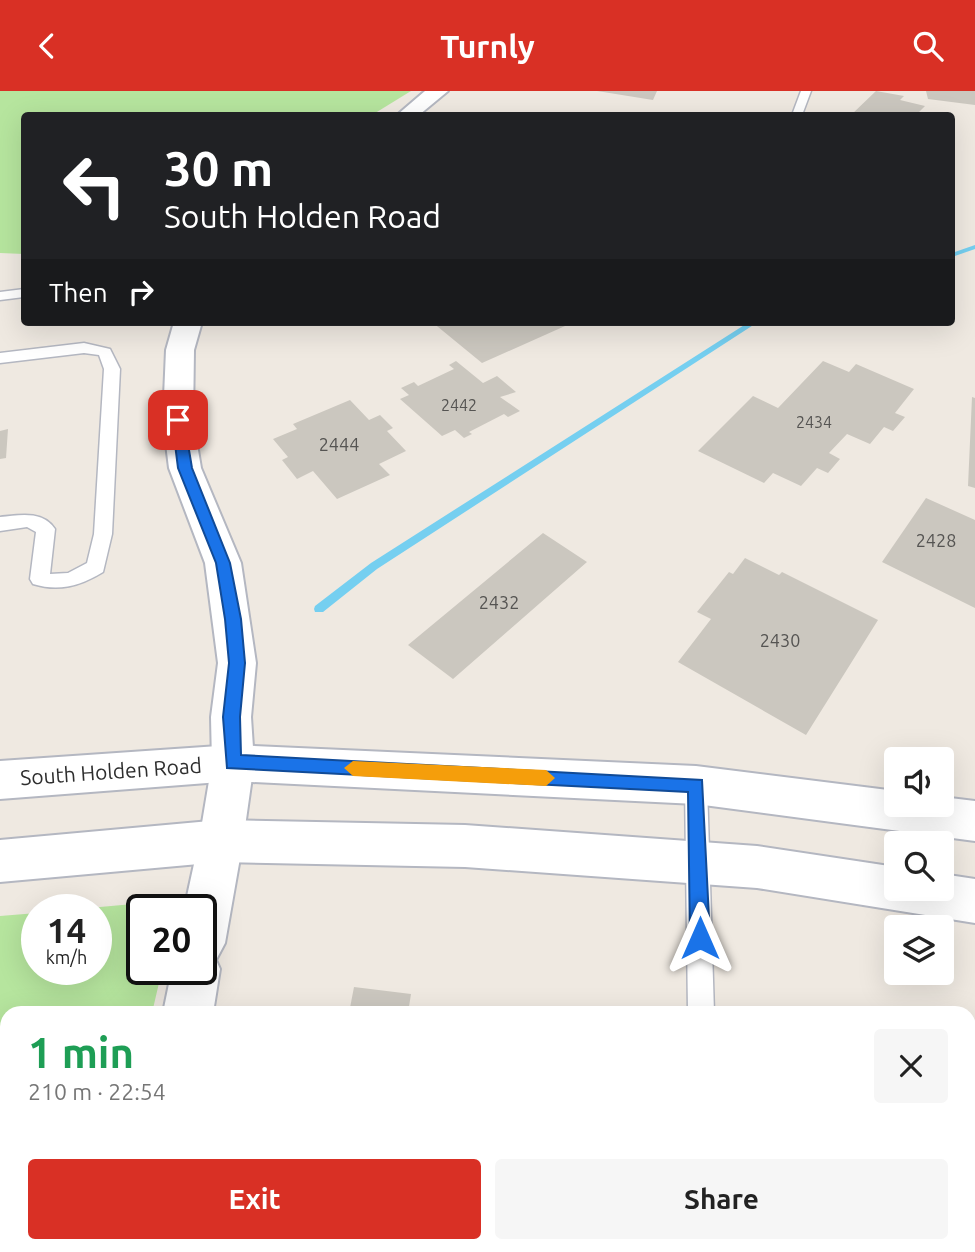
<!DOCTYPE html>
<html lang="en">
<head>
<meta charset="utf-8">
<style>
  body { margin:0; font-family:Ubuntu,sans-serif; background:#f6f6f6; color:#222; height:100vh; display:flex; flex-direction:column; font-size:26px; white-space:nowrap }
  * { box-sizing:border-box; margin:0 }
  p { font-size:23px; color:#767676 }
  .icon { flex:none; width:38px; height:38px; fill:none; stroke:currentColor; stroke-width:2; stroke-linecap:round; stroke-linejoin:round }
  .map { position:relative; flex:1; overflow:hidden }
  .side { position:absolute; left:0px; top:915px; width:976px; height:247px; display:flex; flex-direction:column; background:#fff; border-radius:21px 21px 0 0; box-shadow:0 7px 28px #0002 }
  .side>* { flex:none }
  .hud { position:absolute; left:21px; top:21px; width:934px; height:214px; border-radius:7px; box-shadow:0 7px 28px #0002; background:#202124; color:#fff; overflow:hidden }
  .fabs { position:absolute; left:884px; top:656px; display:grid; gap:14px }
  .fabs a { display:grid; place-items:center; width:70px; height:70px; border-radius:7px; background:#fff; box-shadow:0 7px 28px #0002; font-size:35px }
  .speed { position:absolute; left:21px; top:803px; display:flex; gap:14px; font-size:35px; font-weight:700; text-align:center }
  .speed>* { display:grid; place-content:center; width:91px; height:91px; border-radius:50%; background:#fff; box-shadow:0 7px 28px #0002; line-height:1 }
  .speed small { font-size:18px; font-weight:400 }
  .speed .limit { border:4px solid #111; border-radius:10px; background:#fff; color:#111 }
  .pin { position:absolute; display:grid; place-items:center; width:60px; height:60px; color:#fff; margin:-30px; border-radius:14px; box-shadow:0 4px 10px #0006 }
  .me { position:absolute; width:77px; margin:-38px; rotate:0deg; stroke-linejoin:round; filter:drop-shadow(0 0 5px #0008) }
  .turn { display:flex; align-items:center; gap:24px; height:147px; padding:0 28px; font-size:32px }
  .turn .icon { width:91px; height:91px; stroke-width:2.5 }
  .turn b { display:block; font-size:49px; line-height:60px }
  .then { display:flex; align-items:center; height:66px; padding:0 28px; background:#0003; gap:14px; font-size:26px }
  .round { display:grid; place-items:center; flex:none; width:74px; height:74px; border-radius:7px; background:#f6f6f6 }
  .overview { display:flex; align-items:center; justify-content:space-between; height:119px; padding:0 28px }
  h1 { font-size:42px; font-weight:700; line-height:52px; color:#1e9e55 }
  .primary-button { display:flex; gap:14px; margin-top:auto; padding:14px 28px }
  .primary-button a { flex:1; height:80px; border-radius:7px; background:#d93025; color:#fff; font-size:28px; font-weight:700; line-height:80px; text-align:center }
  .primary-button a+a { background:#f6f6f6; color:#222 }
  header { display:flex; justify-content:space-between; align-items:center; height:91px; padding:0 28px; background:#d93025; color:#fff; font-size:32px; font-weight:700 }
  .map>svg:first-child { display:block }
  .green { fill:#b6e59e }
  .lines { fill:none; stroke-linecap:round; stroke-linejoin:round }
  .stream { fill:#75cff0; fill-rule:evenodd }
  .building { fill:#cbc7bf }
  .service-casing { stroke:#b4b7c1; stroke-width:3 }
  .minor-casing { stroke:#b4b7c1; stroke-width:4 }
  .tertiary-casing { stroke:#b4b7c1; stroke-width:4 }
  .secondary-casing { stroke:#b4b7c1; stroke-width:4 }
  .service { fill:#fff; fill-rule:evenodd }
  .minor { fill:#fff; fill-rule:evenodd }
  .tertiary { fill:#fff; fill-rule:evenodd }
  .secondary { fill:#fff; fill-rule:evenodd }
  .route { fill:#1a73e8; stroke:#114b97; stroke-width:2 }
  .slow { fill:#f59e0b }
  .labels { text-anchor:middle; stroke-width:5; stroke-linejoin:round; paint-order:stroke }
  .far-number-label { font-size:16px; fill:#555452 }
  .number-label { font-size:18px; fill:#555452 }
  .street-label { font-size:21px; fill:#2e2e2e; stroke:#fff }
</style>
</head>
<body>
<header><svg class="icon" aria-label="back" viewBox="0 0 24 24"><path d="M15 5l-7 7 7 7"/></svg>Turnly<svg class="icon" aria-label="search" viewBox="0 0 24 24"><circle cx="10" cy="10" r="6"/><path d="M15 15l6 6"/></svg></header>
<div class="map">
<svg width="975" height="1161" viewBox="0 0 975 1161">
  <rect width="100%" height="100%" fill="#efe9e1"/>
  <path class="green" d="M 0,0 L 411,0 L 372,24 L 24,24 L 24,163 L 0,162 Z
    M 155,811 L 167,819 L 142,819 L 142,878 L 162,879 L 152,922 L 7,922 L 7,997 L 0,998 L 0,825 L 37,822 L 37,878 L 96,878 L 96,819 L 67,819 Z"/>
  <g class="lines">
    <path class="stream" d="M 975,154 L 975,158 L 952,166 L 952,162 Z
      M 749,231 L 758,231 L 377,478 L 323,521 L 315,521 L 314,518 L 315,515 L 371,472 Z"/>
  </g>
  <path class="building" d="M 597,0 L 657,0 L 653,9 Z
    M 876,0 L 904,5 L 900,9 L 925,15 L 916,24 L 851,24 Z
    M 926,0 L 975,0 L 975,14 L 928,8 Z
    M 432,231 L 574,231 L 482,272 Z
    M 456,270 L 483,292 L 497,285 L 516,301 L 500,306 L 520,320 L 508,326 L 504,323 L 469,341 L 472,343 L 464,347 L 455,339 L 442,345 L 400,308 L 409,304 L 401,297 L 414,291 L 418,295 L 454,278 L 449,274 Z
    M 823,270 L 849,281 L 856,273 L 914,298 L 895,322 L 905,326 L 893,340 L 884,336 L 870,353 L 847,343 L 829,362 L 840,368 L 828,382 L 817,377 L 801,395 L 773,382 L 764,392 L 698,360 L 753,305 L 778,317 Z
    M 972,306 L 975,307 L 975,397 L 968,395 Z
    M 350,309 L 369,329 L 380,324 L 393,337 L 387,340 L 406,360 L 379,373 L 390,384 L 337,408 L 313,380 L 297,388 L 282,369 L 288,366 L 273,348 L 297,338 L 293,333 Z
    M 8,338 L 6,367 L 0,368 L 0,340 Z
    M 926,407 L 975,429 L 975,517 L 882,471 Z
    M 543,442 L 587,471 L 453,588 L 408,554 Z
    M 745,467 L 779,484 L 782,481 L 878,529 L 806,644 L 678,571 L 711,528 L 697,521 L 729,481 L 733,483 Z
    M 354,896 L 411,903 L 408,922 L 349,922 Z
    M 0,1084 L 7,1085 L 7,1120 L 0,1138 Z
    M 299,1155 L 369,1155 L 368,1161 L 297,1161 Z"/>
  <g class="lines">
    <g class="service-casing">
      <path id="service" d="M 801,0 L 811,0 L 802,24 L 792,24 Z
        M 24,198 L 24,206 L 0,209 L 0,201 Z
        M 84,252 L 110,258 L 120,278 L 112,443 L 103,481 C 80,495 59,501 33,493 L 30,488 L 36,441 L 27,436 L 0,440 L 0,426 C 19,424 43,419 55,438 L 50,483 L 68,482 L 87,472 L 94,443 L 104,278 L 99,264 L 84,262 L 0,272 L 0,262 Z
        M 696,684 L 704,687 L 707,694 L 714,922 L 688,922 L 685,694 L 688,687 Z
        M 692,1155 L 725,1155 L 722,1161 L 689,1161 Z"/>
    </g>
    <g class="minor-casing">
      <path id="minor" d="M 221,729 L 237,735 L 243,750 L 225,852 L 216,869 L 220,878 L 213,922 L 163,922 L 172,878 L 201,878 L 201,819 L 184,819 L 199,750 L 205,735 Z
        M 108,1155 L 164,1155 L 164,1161 L 106,1161 Z"/>
    </g>
    <g class="tertiary-casing">
      <path id="tertiary" d="M 425,0 L 448,0 L 419,24 L 397,24 Z
        M 174,231 L 202,231 L 194,259 L 193,329 L 201,377 L 241,472 L 256,572 L 251,626 L 254,672 L 243,750 L 237,765 L 221,771 L 205,765 L 199,750 L 212,672 L 211,626 L 218,572 L 205,472 L 169,377 L 163,329 L 166,259 Z"/>
    </g>
    <g class="secondary-casing">
      <path id="secondary" d="M 233,654 L 696,675 L 896,700 L 896,714 L 942,714 L 942,706 L 975,710 L 975,750 L 696,713 L 233,690 L 0,708 L 0,670 Z
        M 221,729 L 465,734 L 757,755 L 896,776 L 896,798 L 942,798 L 942,783 L 975,788 L 975,832 L 757,797 L 465,776 L 221,771 L 0,791 L 0,749 Z"/>
    </g>
    <use href="#service" class="service"/>
    <use href="#minor" class="minor"/>
    <use href="#tertiary" class="tertiary"/>
    <use href="#secondary" class="secondary"/>
  </g>
  <path class="route" d="M 178,325 L 184,329 L 192,377 L 230,472 L 241,528 L 245,572 L 240,626 L 241,664 L 702,689 L 710,847 L 707,854 L 700,857 L 693,854 L 690,847 L 688,701 L 227,677 L 223,626 L 229,572 L 225,528 L 216,472 L 178,377 L 172,329 Z"/>
  <path class="slow" d="M 353,670 L 546,679 L 555,687 L 546,695 L 353,685 L 344,677 Z"/>
  <g class="labels">
    <g class="far-number-label">
      <text x="459" y="320">2442</text>
      <text x="814" y="337">2434</text>
    </g>
    <g class="number-label">
      <text x="339" y="360">2444</text>
      <text x="936" y="456">2428</text>
      <text x="499" y="518">2432</text>
      <text x="780" y="556">2430</text>
    </g>
    <g class="street-label">
      <text transform="translate(111 681) rotate(-4)" y="7">South Holden Road</text>
    </g>
  </g>
</svg>
<div class="fabs">
<a><svg class="icon" aria-label="sound" viewBox="0 0 24 24"><path d="M4 9h4l5-4v14l-5-4H4zM17 9q2 3 0 6"/></svg></a>
<a><svg class="icon" aria-label="search" viewBox="0 0 24 24"><circle cx="10" cy="10" r="6"/><path d="M15 15l6 6"/></svg></a>
<a><svg class="icon" aria-label="layers" viewBox="0 0 24 24"><path d="M12 4l9 5-9 5-9-5zM3 14l9 5 9-5"/></svg></a>
</div>
<div class="speed"><div>14<small>km/h</small></div><div class="limit">20</div></div>
<div class="pin" style="left:178px;top:329px;background:#d93025"><svg class="icon" aria-label="arrive" viewBox="0 0 24 24"><path d="M6 21V4h12l-3 4 3 4H6"/></svg></div>
<svg class="me" style="left:700px;top:847px" viewBox="-20 -20 40 40"><path d="M0-17L14 15 0 8-14 15z" fill="#1a73e8" stroke="#fff" stroke-width="4"/></svg>
<div class="hud">
<div class="turn"><svg class="icon" aria-label="left" viewBox="0 0 24 24"><path d="M17 20v-9H6M10 6l-5 5 5 5"/></svg><div><b>30 m</b>South Holden Road</div></div>
<div class="then">Then<svg class="icon" aria-label="right" viewBox="0 0 24 24"><path d="M7 20v-9h11M14 6l5 5-5 5"/></svg></div>
</div>
<section class="side">
<div class="overview"><div><h1>1 min</h1><p>210 m · 22:54</p></div><a class="round"><svg class="icon" aria-label="close" viewBox="0 0 24 24"><path d="M6 6l12 12M18 6L6 18"/></svg></a></div>
<div class="primary-button"><a>Exit</a><a>Share</a></div>
</section>
</div>
</body>
</html>
